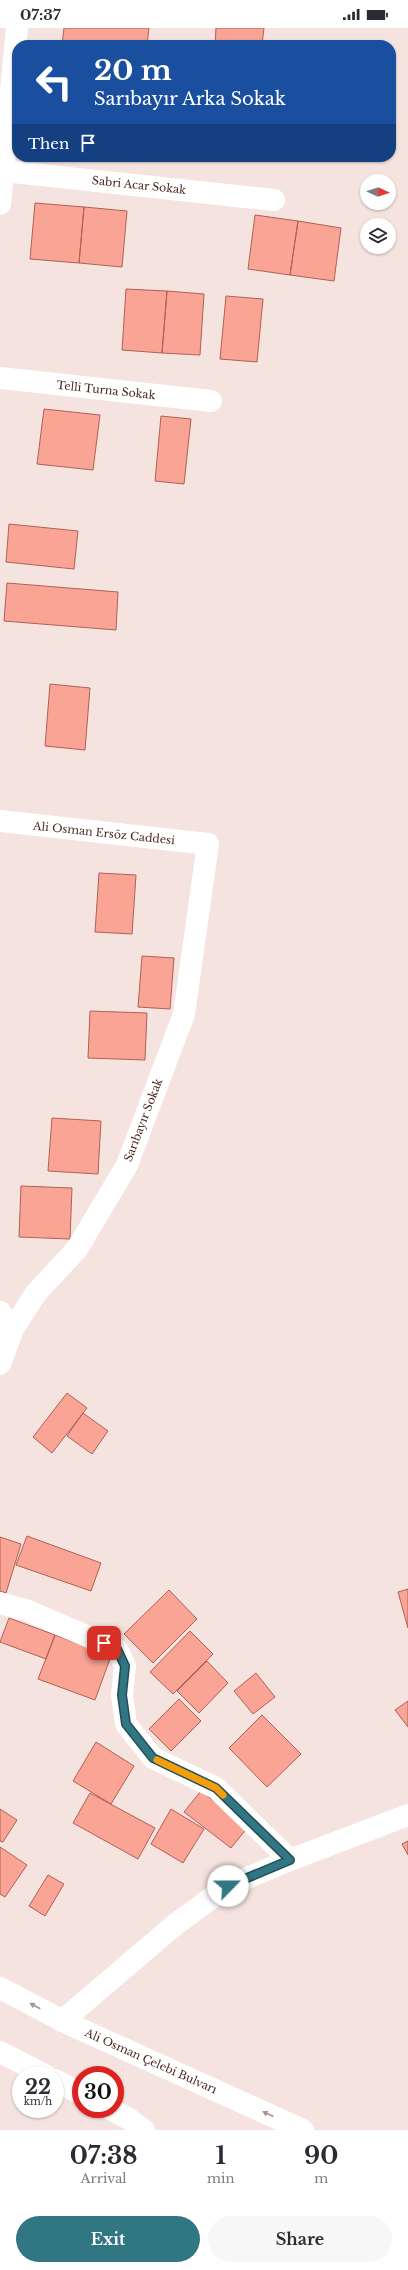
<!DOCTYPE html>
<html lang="en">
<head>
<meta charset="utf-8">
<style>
  body { margin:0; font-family:"Libre Baskerville",serif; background:#f7f7f7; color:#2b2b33; height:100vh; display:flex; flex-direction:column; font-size:15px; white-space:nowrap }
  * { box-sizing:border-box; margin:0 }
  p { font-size:13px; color:#7c7c81 }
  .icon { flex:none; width:22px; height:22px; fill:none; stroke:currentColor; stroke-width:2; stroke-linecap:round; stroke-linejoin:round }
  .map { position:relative; height:2102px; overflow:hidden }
  .side { display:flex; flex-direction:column; background:#fff; flex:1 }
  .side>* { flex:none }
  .hud { position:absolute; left:12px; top:12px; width:384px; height:122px; border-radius:16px; box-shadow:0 1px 3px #0004; background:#1a4fa0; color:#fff; overflow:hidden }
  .needle { width:26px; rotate:94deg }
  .buttons { position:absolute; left:360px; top:146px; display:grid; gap:8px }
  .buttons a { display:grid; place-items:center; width:36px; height:36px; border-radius:50%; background:#fff; box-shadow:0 1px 3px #0004; font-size:20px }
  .speed { position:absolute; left:12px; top:2038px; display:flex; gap:8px; font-size:20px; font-weight:700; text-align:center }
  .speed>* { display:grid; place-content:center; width:52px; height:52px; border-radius:50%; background:#fff; box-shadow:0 1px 3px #0004; line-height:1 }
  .speed small { font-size:10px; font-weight:400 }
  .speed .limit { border:6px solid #d22; background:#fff; color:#111 }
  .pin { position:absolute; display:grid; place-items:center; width:34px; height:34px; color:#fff; margin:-17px; border-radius:8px; box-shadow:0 2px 6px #0006 }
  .me { position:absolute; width:44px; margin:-22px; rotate:67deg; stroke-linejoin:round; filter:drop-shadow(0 0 3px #0008) }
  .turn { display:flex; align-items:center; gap:14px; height:84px; padding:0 16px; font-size:18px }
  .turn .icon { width:52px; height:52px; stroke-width:2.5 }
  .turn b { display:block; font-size:28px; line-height:34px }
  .then { display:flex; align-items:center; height:38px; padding:0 16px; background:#0003; gap:8px; font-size:15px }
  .eta { display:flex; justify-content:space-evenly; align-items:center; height:68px; text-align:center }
  .eta b { font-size:24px; font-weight:800; line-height:28px }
  .action { display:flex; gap:8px; margin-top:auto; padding:8px 16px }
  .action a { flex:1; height:46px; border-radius:24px; background:#317783; color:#fff; font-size:16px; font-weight:800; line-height:46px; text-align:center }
  .action a+a { background:#f7f7f7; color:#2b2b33 }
  .status { display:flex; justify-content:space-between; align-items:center; height:28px; padding:0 20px; background:#fff; direction:ltr }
  .status svg { height:11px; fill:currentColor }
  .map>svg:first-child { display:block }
  .building { fill:#f9a495; stroke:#af6155 }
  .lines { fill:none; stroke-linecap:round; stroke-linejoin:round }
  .street { stroke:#fff; stroke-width:22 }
  .primary { stroke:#fff; stroke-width:22 }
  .oneway { fill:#a59491 }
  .route-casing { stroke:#204d55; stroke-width:10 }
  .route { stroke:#317783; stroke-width:7 }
  .slow { stroke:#f59e0b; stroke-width:7 }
  .labels { text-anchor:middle; stroke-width:3; stroke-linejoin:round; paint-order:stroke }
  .street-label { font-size:11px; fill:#4b2923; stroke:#fff }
</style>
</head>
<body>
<div class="status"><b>07:37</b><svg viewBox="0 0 49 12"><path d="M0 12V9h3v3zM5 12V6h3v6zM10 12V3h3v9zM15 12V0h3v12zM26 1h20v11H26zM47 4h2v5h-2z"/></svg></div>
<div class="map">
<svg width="408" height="2102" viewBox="0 0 408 2102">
  <rect width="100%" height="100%" fill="#f5e3df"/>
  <path class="building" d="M 64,0 L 149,0 L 147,17 L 62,17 Z
    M 216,0 L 264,0 L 262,17 L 215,17 Z
    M 35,175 L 84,179 L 79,235 L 30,231 Z
    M 84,179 L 127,183 L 122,239 L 79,235 Z
    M 255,187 L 298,193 L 290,247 L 248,241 Z
    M 298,193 L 341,200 L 334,253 L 290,247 Z
    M 126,261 L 167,263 L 162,325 L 122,322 Z
    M 167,263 L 204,266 L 200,327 L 162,325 Z
    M 226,268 L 263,271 L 257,334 L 220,331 Z
    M 44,381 L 100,387 L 93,442 L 37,436 Z
    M 161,388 L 191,391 L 184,456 L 155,453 Z
    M 9,496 L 78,503 L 74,541 L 6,534 Z
    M 7,555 L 118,564 L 116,602 L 4,593 Z
    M 50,656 L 90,660 L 85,722 L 45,718 Z
    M 99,845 L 136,847 L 132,906 L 95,904 Z
    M 142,928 L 174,930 L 170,981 L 138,979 Z
    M 90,983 L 147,985 L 145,1032 L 88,1030 Z
    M 52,1090 L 101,1093 L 98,1146 L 48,1143 Z
    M 21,1158 L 72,1160 L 70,1211 L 19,1209 Z
    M 67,1365 L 87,1380 L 52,1425 L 33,1409 Z
    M 83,1385 L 108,1403 L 92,1426 L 67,1408 Z
    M 27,1508 L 101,1535 L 91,1563 L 16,1537 Z
    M 0,1509 L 21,1516 L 6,1565 L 0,1563 Z
    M 408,1561 L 408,1600 L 398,1564 Z
    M 169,1562 L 197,1591 L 153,1635 L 124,1606 Z
    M 9,1590 L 55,1607 L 46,1631 L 0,1614 Z
    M 190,1603 L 213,1626 L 173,1666 L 150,1644 Z
    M 55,1607 L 111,1628 L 95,1672 L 38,1651 Z
    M 207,1633 L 228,1655 L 199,1685 L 177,1663 Z
    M 256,1645 L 275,1669 L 253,1686 L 234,1663 Z
    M 179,1671 L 201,1693 L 171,1723 L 149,1701 Z
    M 408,1673 L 408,1699 L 395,1682 Z
    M 262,1687 L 301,1726 L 267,1759 L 229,1720 Z
    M 96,1714 L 134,1738 L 111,1776 L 73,1753 Z
    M 201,1763 L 248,1799 L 231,1820 L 184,1784 Z
    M 90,1765 L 155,1800 L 138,1831 L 73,1795 Z
    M 0,1781 L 17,1792 L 3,1814 L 0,1813 Z
    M 171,1781 L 204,1801 L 183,1835 L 151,1816 Z
    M 408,1813 L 408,1827 L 402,1816 Z
    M 0,1819 L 27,1837 L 5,1869 L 0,1866 Z
    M 48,1847 L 64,1856 L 45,1888 L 29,1878 Z"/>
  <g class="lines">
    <path class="street" d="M 4,143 L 274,172
      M 0,176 L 17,0
      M 0,350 L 211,373
      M 0,793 L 208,816 L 184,986 L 127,1137 L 77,1221 L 36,1265 L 13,1301 L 0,1336
      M 0,1284 L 13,1301
      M 0,1575 L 26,1582 L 117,1621 L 125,1638 L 122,1667 L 126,1696 L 153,1730 L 216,1760 L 290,1832
      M 62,1993 L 176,1896 L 228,1858 L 290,1832 L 408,1787"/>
    <path class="primary" d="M 0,1960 L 69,1996 L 303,2102
      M 0,2024 L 45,2047
      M 55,2052 L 81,2066
      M 110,2081 L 129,2091 L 144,2102"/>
  </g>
  <defs><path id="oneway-solid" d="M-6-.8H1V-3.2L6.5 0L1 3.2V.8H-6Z"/></defs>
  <g class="oneway">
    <use href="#oneway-solid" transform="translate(35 1978) rotate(-152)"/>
    <use href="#oneway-solid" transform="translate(268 2086) rotate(-156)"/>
  </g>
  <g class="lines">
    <g class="route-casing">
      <path id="route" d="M 104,1615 L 117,1621 L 125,1638 L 122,1667 L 126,1696 L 153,1730 L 216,1760 L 290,1832 L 228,1858"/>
    </g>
    <use href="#route" class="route"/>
    <path class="slow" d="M 157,1732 L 216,1760 L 223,1767"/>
  </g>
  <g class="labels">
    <g class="street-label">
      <text transform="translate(139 157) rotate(6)" y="4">Sabri Acar Sokak</text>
      <text transform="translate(106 362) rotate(6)" y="4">Telli Turna Sokak</text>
      <text transform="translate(104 805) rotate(6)" y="4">Ali Osman Ersöz Caddesi</text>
      <text transform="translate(143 1092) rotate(-69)" y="4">Sarıbayır Sokak</text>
      <text transform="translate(151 2033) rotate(24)" y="4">Ali Osman Çelebi Bulvarı</text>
    </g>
  </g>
</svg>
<div class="buttons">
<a><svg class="needle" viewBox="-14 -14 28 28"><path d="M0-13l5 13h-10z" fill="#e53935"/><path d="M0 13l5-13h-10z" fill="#7c7c81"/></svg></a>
<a><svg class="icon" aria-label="layers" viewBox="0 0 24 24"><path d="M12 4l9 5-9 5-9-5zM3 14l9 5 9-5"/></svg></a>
</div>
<div class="speed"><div>22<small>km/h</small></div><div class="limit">30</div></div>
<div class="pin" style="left:104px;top:1615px;background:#d93025"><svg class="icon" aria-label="arrive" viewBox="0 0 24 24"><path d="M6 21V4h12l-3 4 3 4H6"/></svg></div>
<svg class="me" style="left:228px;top:1858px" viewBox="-20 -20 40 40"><circle r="19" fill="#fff"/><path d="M0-13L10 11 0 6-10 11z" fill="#317783"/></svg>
<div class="hud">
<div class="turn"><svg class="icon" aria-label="left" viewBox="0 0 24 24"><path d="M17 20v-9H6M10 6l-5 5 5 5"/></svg><div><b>20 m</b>Sarıbayır Arka Sokak</div></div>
<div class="then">Then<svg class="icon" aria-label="arrive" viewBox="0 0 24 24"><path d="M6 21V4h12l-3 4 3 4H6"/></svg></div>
</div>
</div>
<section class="side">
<div class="eta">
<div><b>07:38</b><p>Arrival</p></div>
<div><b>1</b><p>min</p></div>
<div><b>90</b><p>m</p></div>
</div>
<div class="action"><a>Exit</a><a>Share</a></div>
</section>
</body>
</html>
